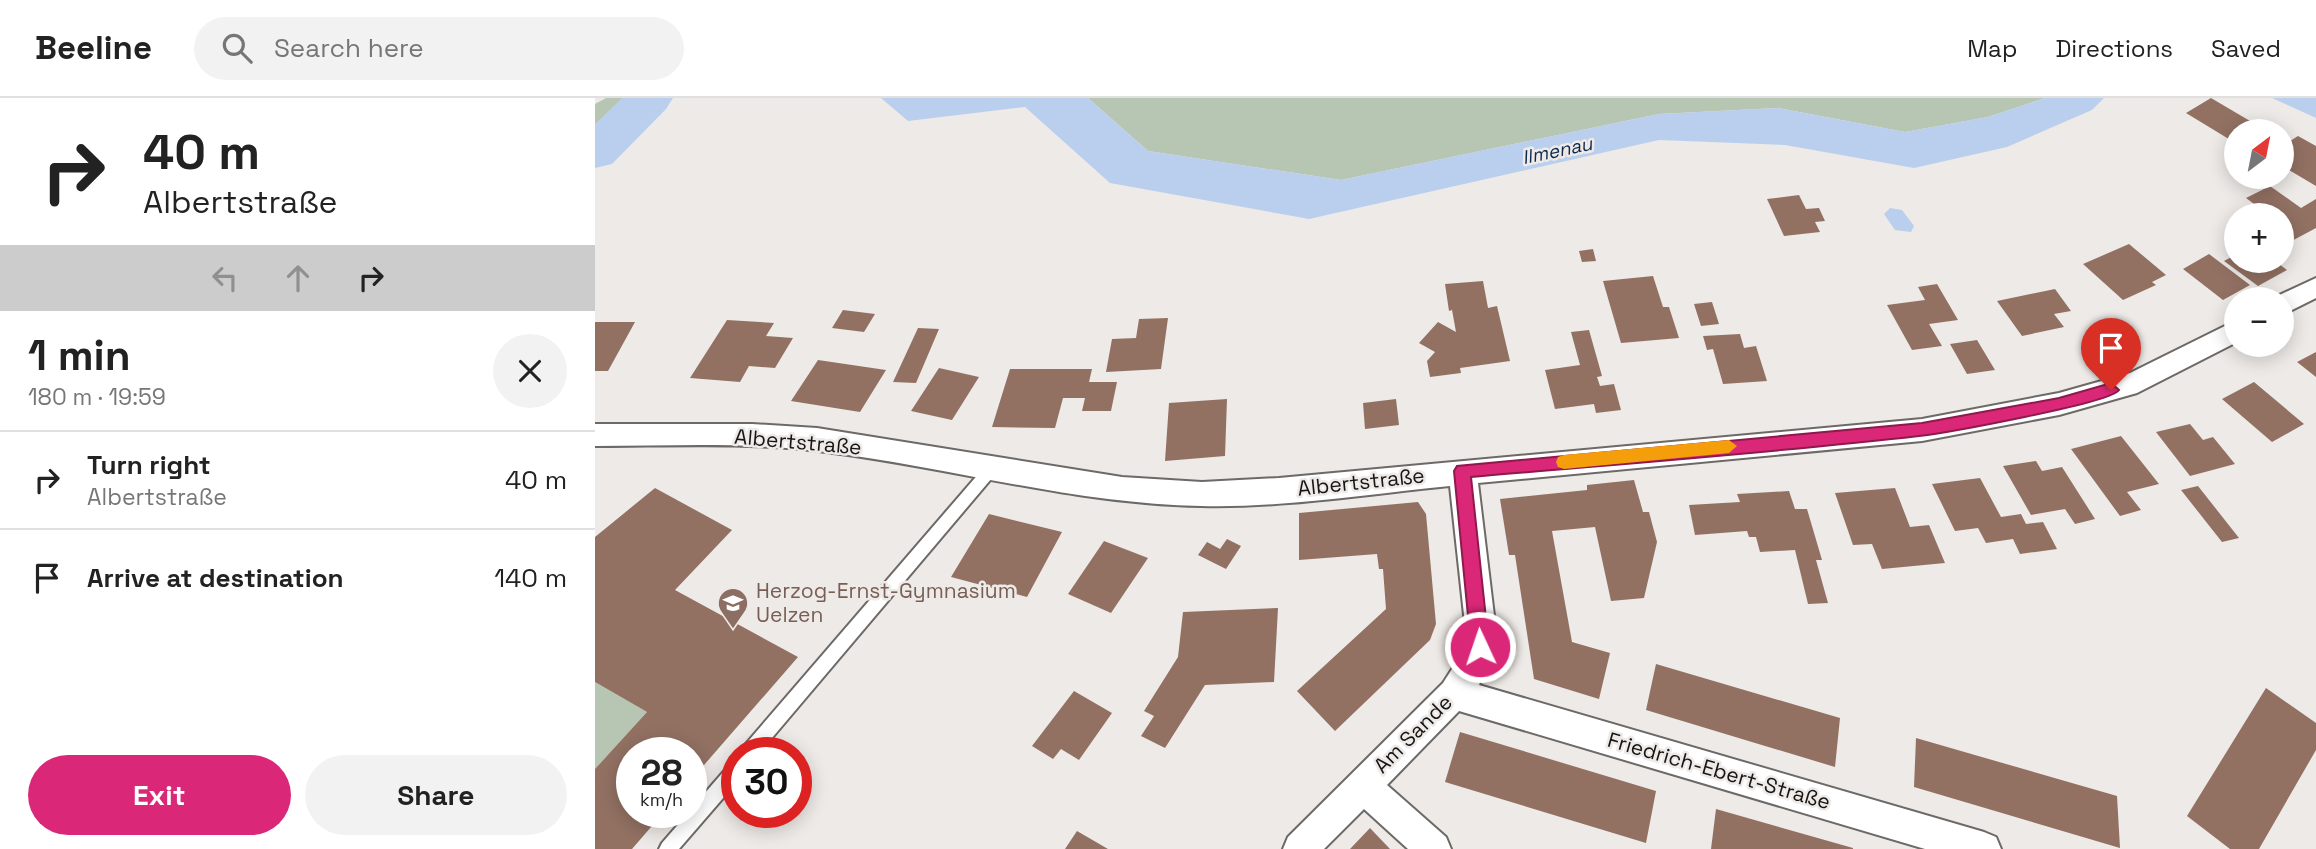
<!DOCTYPE html>
<html lang="en">
<head>
<meta charset="utf-8">
<style>
  body { margin:0; font-family:"Space Grotesk",sans-serif; background:#f2f2f2; color:#222; height:100vh; display:flex; flex-direction:column; font-size:26px; white-space:nowrap }
  * { box-sizing:border-box; margin:0 }
  p { font-size:23px; color:#767676 }
  .icon { flex:none; width:38px; height:38px; fill:none; stroke:currentColor; stroke-width:2; stroke-linecap:round; stroke-linejoin:round }
  .map { position:relative; flex:1; overflow:hidden }
  .drawer { display:flex; flex-direction:column; background:#fff; width:595px }
  .drawer>* { flex:none }
  .hud { background:#fff; color:#222; overflow:hidden }
  .needle { width:46px; rotate:32deg }
  .buttons { position:absolute; left:1629px; top:21px; display:grid; gap:14px }
  .buttons a { display:grid; place-items:center; width:70px; height:70px; border-radius:50%; background:#fff; box-shadow:0 4px 18px #0003; font-size:35px }
  .speed { position:absolute; left:21px; top:639px; display:flex; gap:14px; font-size:35px; font-weight:700; text-align:center }
  .speed>* { display:grid; place-content:center; width:91px; height:91px; border-radius:50%; background:#fff; box-shadow:0 4px 18px #0003; line-height:1 }
  .speed small { font-size:18px; font-weight:400 }
  .speed .limit { border:10px solid #d22; background:#fff; color:#111 }
  .pin { position:absolute; display:grid; place-items:center; width:60px; height:60px; color:#fff; margin:-72px -30px; border-radius:50% 50% 50% 0; rotate:-45deg; box-shadow:0 0 7px #0007 }
  .pin .icon { rotate:45deg }
  .me { position:absolute; width:77px; margin:-38px; rotate:357deg; stroke-linejoin:round; filter:drop-shadow(0 0 5px #0008) }
  .turn { display:flex; align-items:center; gap:24px; height:147px; padding:0 28px; font-size:32px }
  .turn .icon { width:91px; height:91px; stroke-width:2.5 }
  .turn b { display:block; font-size:49px; line-height:60px }
  .lanes { display:flex; align-items:center; height:66px; padding:0 28px; background:#0003; justify-content:center; gap:35px; direction:ltr }
  .lanes .off { opacity:.35 }
  .round { display:grid; place-items:center; flex:none; width:74px; height:74px; border-radius:37px; background:#f2f2f2 }
  .headline { display:flex; align-items:center; justify-content:space-between; height:119px; padding:0 28px }
  h1 { font-size:42px; font-weight:800; line-height:52px }
  .primary-button { display:flex; gap:14px; margin-top:auto; padding:14px 28px }
  .primary-button a { flex:1; height:80px; border-radius:42px; background:#db2777; color:#fff; font-size:28px; font-weight:800; line-height:80px; text-align:center }
  .primary-button a+a { background:#f2f2f2; color:#222 }
  ul { padding:0; list-style:none }
  li { display:flex; align-items:center; gap:21px; height:98px; padding:0 28px; border-top:2px solid #e0e0e0 }
  li div { flex:1 }
  li b { display:block; font-size:26px }
  li em { font-style:normal }
  header { display:flex; align-items:center; gap:42px; box-sizing:border-box; height:98px; padding:0 35px; background:#fff; border-bottom:2px solid #e0e0e0 }
  header strong { font-size:33px }
  nav { display:flex; gap:38px; margin-inline-start:auto; font-size:24px }
  .search { width:490px; height:63px; background:#f2f2f2; display:flex; align-items:center; gap:18px; box-sizing:border-box; padding:0 24px; border-radius:38px; color:#767676; font-size:26px }
  main { display:flex; flex:1; min-height:0 }
  .map>svg:first-child { display:block }
  .green { fill:#b7c6b2 }
  .water { fill:#bacfed }
  .lines { fill:none; stroke-linecap:round; stroke-linejoin:round }
  .river { fill:#bacfed; fill-rule:evenodd }
  .building { fill:#927163 }
  .service-casing { stroke:#6c6966; stroke-width:4 }
  .minor-casing { stroke:#6c6966; stroke-width:4 }
  .service { fill:#fff; fill-rule:evenodd }
  .minor { fill:#fff; fill-rule:evenodd }
  .route { fill:#db2777; stroke:#8e194d; stroke-width:2 }
  .slow { fill:#f59e0b }
  .labels { text-anchor:middle; stroke-width:5; stroke-linejoin:round; paint-order:stroke }
  .far-water-label { font-size:19px; font-style:italic; fill:#0c294f; stroke:#eeeae7 }
  .street-label { font-size:21px; fill:#171615; stroke:#eeeae7 }
  .education-label { font-size:21px; fill:#785e54; stroke:#eeeae7; text-anchor:start }
</style>
</head>
<body>
<header>
<strong>Beeline</strong>
<div class="search"><svg class="icon" aria-label="search" viewBox="0 0 24 24"><circle cx="10" cy="10" r="6"/><path d="M15 15l6 6"/></svg>Search here</div>
<nav><a>Map</a><a>Directions</a><a>Saved</a></nav>
</header>
<main>
<section class="drawer">
<div class="hud">
<div class="turn"><svg class="icon" aria-label="right" viewBox="0 0 24 24"><path d="M7 20v-9h11M14 6l5 5-5 5"/></svg><div><b>40 m</b>Albertstraße</div></div>
<div class="lanes"><svg class="icon off" aria-label="left" viewBox="0 0 24 24"><path d="M17 20v-9H6M10 6l-5 5 5 5"/></svg><svg class="icon off" aria-label="ahead" viewBox="0 0 24 24"><path d="M12 20V5M6 11l6-6 6 6"/></svg><svg class="icon" aria-label="right" viewBox="0 0 24 24"><path d="M7 20v-9h11M14 6l5 5-5 5"/></svg></div>
</div>
<div class="headline"><div><h1>1 min</h1><p>180 m · 19:59</p></div><a class="round"><svg class="icon" aria-label="close" viewBox="0 0 24 24"><path d="M6 6l12 12M18 6L6 18"/></svg></a></div>
<ul>
<li><svg class="icon" aria-label="right" viewBox="0 0 24 24"><path d="M7 20v-9h11M14 6l5 5-5 5"/></svg><div><b>Turn right</b><p>Albertstraße</p></div><em>40 m</em></li>
<li><svg class="icon" aria-label="arrive" viewBox="0 0 24 24"><path d="M6 21V4h12l-3 4 3 4H6"/></svg><div><b>Arrive at destination</b></div><em>140 m</em></li>
</ul>
<div class="primary-button"><a>Exit</a><a>Share</a></div>
</section>
<div class="map">
<svg width="1721" height="751" viewBox="0 0 1721 751">
  <rect width="100%" height="100%" fill="#eeeae7"/>
  <path class="green" d="M 11,0 L 55,0 L 0,54 L 0,6 Z
    M 493,0 L 1450,0 L 1393,19 L 1310,34 L 1183,10 L 1064,16 L 746,82 L 553,53 Z
    M 0,584 L 52,614 L 0,671 Z"/>
  <path class="water" d="M 286,0 L 493,0 L 553,53 L 746,82 L 1064,16 L 1183,10 L 1310,34 L 1393,19 L 1450,0 L 1509,0 L 1497,12 L 1412,49 L 1319,70 L 1190,47 L 1064,42 L 714,121 L 515,85 L 430,9 L 313,23 Z
    M 1677,0 L 1721,0 L 1721,20 Z
    M 1295,110 L 1307,112 L 1319,128 L 1316,134 L 1300,132 L 1289,116 Z"/>
  <g class="lines">
    <path class="river" d="M 27,0 L 78,0 L 71,11 L 17,66 L 0,70 L 0,26 Z"/>
  </g>
  <path class="building" d="M 1616,0 L 1672,33 L 1642,33 L 1642,46 L 1591,15 Z
    M 1703,38 L 1721,48 L 1721,88 L 1687,68 L 1687,42 L 1692,45 Z
    M 1675,88 L 1706,110 L 1721,101 L 1721,130 L 1687,148 L 1687,117 L 1674,117 L 1651,100 Z
    M 1204,97 L 1211,111 L 1224,110 L 1230,123 L 1220,124 L 1225,134 L 1189,138 L 1172,101 Z
    M 1534,146 L 1571,177 L 1557,184 L 1561,187 L 1528,202 L 1488,166 Z
    M 998,151 L 1001,163 L 987,164 L 984,153 Z
    M 1614,156 L 1655,187 L 1628,202 L 1588,171 Z
    M 1642,156 L 1642,163 L 1680,163 L 1692,172 L 1663,188 L 1629,163 Z
    M 1058,178 L 1068,209 L 1074,209 L 1084,240 L 1026,245 L 1008,183 Z
    M 888,183 L 893,210 L 902,208 L 915,263 L 865,270 L 866,275 L 835,279 L 832,263 L 840,254 L 824,245 L 843,224 L 861,234 L 857,212 L 854,213 L 850,186 Z
    M 1342,186 L 1363,222 L 1334,226 L 1347,248 L 1317,252 L 1292,207 L 1330,202 L 1323,189 Z
    M 1460,191 L 1476,213 L 1459,216 L 1469,229 L 1427,238 L 1402,203 Z
    M 1117,204 L 1124,226 L 1106,228 L 1099,206 Z
    M 248,212 L 280,216 L 269,234 L 237,230 Z
    M 573,220 L 566,271 L 511,274 L 517,241 L 541,240 L 544,221 Z
    M 132,222 L 179,225 L 171,238 L 198,240 L 180,270 L 154,268 L 145,284 L 95,280 Z
    M 0,224 L 40,224 L 13,273 L 0,273 Z
    M 323,230 L 344,231 L 321,285 L 298,284 Z
    M 994,232 L 1007,278 L 1002,279 L 1005,288 L 1019,286 L 1026,312 L 1001,315 L 999,306 L 960,311 L 950,272 L 985,267 L 976,234 Z
    M 1145,236 L 1149,250 L 1161,248 L 1172,283 L 1128,286 L 1118,251 L 1112,252 L 1108,238 Z
    M 1382,242 L 1400,272 L 1372,276 L 1355,246 Z
    M 1721,254 L 1721,279 L 1702,264 Z
    M 223,262 L 291,272 L 265,314 L 196,303 Z
    M 344,270 L 384,279 L 357,322 L 316,313 Z
    M 415,271 L 497,271 L 494,284 L 522,284 L 516,313 L 487,313 L 490,300 L 468,300 L 460,330 L 397,329 Z
    M 1659,284 L 1709,326 L 1677,344 L 1627,301 Z
    M 632,301 L 630,358 L 570,363 L 574,305 Z
    M 801,301 L 804,327 L 770,331 L 768,305 Z
    M 1595,326 L 1608,342 L 1618,339 L 1640,366 L 1595,378 L 1561,334 Z
    M 1526,338 L 1564,386 L 1532,394 L 1546,412 L 1525,418 L 1476,351 Z
    M 1441,363 L 1447,373 L 1467,369 L 1500,421 L 1480,426 L 1470,411 L 1436,417 L 1408,368 Z
    M 1385,380 L 1406,419 L 1426,416 L 1431,426 L 1448,424 L 1462,451 L 1425,456 L 1418,441 L 1391,445 L 1383,430 L 1360,433 L 1337,386 Z
    M 1039,382 L 1048,414 L 1054,414 L 1062,444 L 1049,500 L 1016,503 L 1000,429 L 957,433 L 977,544 L 1015,555 L 1004,601 L 939,581 L 920,457 L 914,457 L 905,401 L 992,392 L 992,387 Z
    M 1603,388 L 1644,440 L 1627,444 L 1586,392 Z
    M 60,390 L 137,432 L 80,492 L 203,559 L 96,682 L 96,654 L 37,654 L 37,714 L 69,714 L 37,751 L 0,751 L 0,671 L 52,614 L 0,584 L 0,439 Z
    M 1300,390 L 1315,429 L 1334,427 L 1350,465 L 1287,471 L 1277,446 L 1258,447 L 1240,395 Z
    M 1194,393 L 1200,411 L 1212,411 L 1227,462 L 1221,462 L 1233,505 L 1213,506 L 1200,452 L 1165,454 L 1161,439 L 1154,439 L 1152,433 L 1100,437 L 1094,407 L 1145,404 L 1142,396 Z
    M 823,404 L 831,416 L 841,526 L 835,542 L 740,633 L 702,593 L 791,511 L 788,471 L 784,471 L 782,456 L 704,462 L 704,415 Z
    M 394,416 L 467,434 L 432,499 L 356,479 Z
    M 632,441 L 646,448 L 631,471 L 603,457 L 612,444 L 625,451 Z
    M 509,443 L 553,460 L 516,515 L 473,496 Z
    M 683,510 L 679,584 L 610,587 L 570,650 L 546,638 L 559,618 L 549,613 L 583,559 L 588,514 Z
    M 1061,566 L 1245,620 L 1240,669 L 1051,612 Z
    M 1671,590 L 1721,625 L 1721,652 L 1664,751 L 1635,751 L 1592,718 Z
    M 479,593 L 517,615 L 484,662 L 466,651 L 458,661 L 437,648 Z
    M 865,634 L 1061,693 L 1051,745 L 850,684 Z
    M 1321,640 L 1522,698 L 1525,750 L 1319,689 Z
    M 1121,711 L 1258,750 L 1258,751 L 1116,751 Z
    M 775,730 L 795,751 L 755,751 Z
    M 482,733 L 513,751 L 470,751 Z"/>
  <g class="lines">
    <g class="service-casing">
      <path id="service" d="M 397,364 L 402,366 L 404,370 L 402,374 L 165,654 L 147,654 L 149,648 L 392,366 Z
        M 142,663 L 142,684 L 84,751 L 64,751 L 67,745 L 94,714 L 96,714 L 96,711 L 136,665 Z"/>
    </g>
    <g class="minor-casing">
      <path id="minor" d="M 1721,180 L 1721,200 L 1687,217 L 1687,201 L 1678,200 Z
        M 1642,222 L 1642,244 L 1542,295 L 1464,317 L 1327,343 L 883,385 L 900,526 L 897,555 L 884,587 L 1389,734 L 1401,739 L 1406,751 L 1330,751 L 864,613 L 792,687 L 851,739 L 856,751 L 813,751 L 769,711 L 729,751 L 688,751 L 693,739 L 848,585 L 864,560 L 870,526 L 855,388 C 773,396 688,410 606,408 C 477,406 351,368 223,353 C 150,344 74,348 0,348 L 0,326 L 157,326 L 222,330 L 527,379 L 607,384 L 684,380 L 1327,321 L 1464,295 L 1535,275 Z"/>
    </g>
    <use href="#service" class="service"/>
    <use href="#minor" class="minor"/>
  </g>
  <path class="route" d="M 1516,285 L 1524,292 C 1516,305 1350,335 1324,338 C 1175,355 1025,366 876,379 L 894,549 L 891,555 L 885,557 L 879,555 L 876,549 L 859,373 L 862,368 L 1327,325 L 1464,300 Z"/>
  <path class="slow" d="M 1134,342 L 1142,348 L 1134,355 L 969,371 L 963,369 L 961,364 L 963,359 L 969,357 Z"/>
  <defs>
    <g id="school-pin" transform="scale(1.575)"><path d="M0 17L-7.5 6A9.5 9.5 0 1 1 7.5 6Z" fill="#8d6e63" stroke="#eeeae7"/><path d="M0-5L7-2L0 1L-7-2ZM-4 1L0 2.5L4 1V4Q0 6-4 4Z" fill="#fff"/></g>
  </defs>
  <g fill-rule="evenodd">
    <use href="#school-pin" x="138" y="505"/>
  </g>
  <g class="labels">
    <g class="far-water-label">
      <text transform="translate(962 52) rotate(-12)" y="7">Ilmenau</text>
    </g>
    <g class="street-label">
      <text transform="translate(203 344) rotate(5)" y="7">Albertstraße</text>
      <text transform="translate(766 384) rotate(-6)" y="7">Albertstraße</text>
      <text transform="translate(818 636) rotate(-45)" y="7">Am Sande</text>
      <text transform="translate(1124 673) rotate(16)" y="7">Friedrich-Ebert-Straße</text>
    </g>
    <g class="education-label">
      <text x="161" y="500">Herzog-Ernst-Gymnasium<tspan x="161" dy="24">Uelzen</tspan></text>
    </g>
  </g>
</svg>
<div class="buttons">
<a><svg class="needle" viewBox="-14 -14 28 28"><path d="M0-13l5 13h-10z" fill="#e53935"/><path d="M0 13l5-13h-10z" fill="#767676"/></svg></a>
<a>+</a>
<a>−</a>
</div>
<div class="speed"><div>28<small>km/h</small></div><div class="limit">30</div></div>
<div class="pin" style="left:1516px;top:292px;background:#d93025"><svg class="icon" aria-label="arrive" viewBox="0 0 24 24"><path d="M6 21V4h12l-3 4 3 4H6"/></svg></div>
<svg class="me" style="left:885px;top:549px" viewBox="-20 -20 40 40"><circle r="17" fill="#db2777" stroke="#fff" stroke-width="3"/><path d="M0-11L8 9 0 5-8 9z" fill="#fff"/></svg>
</div>
</main>
</body>
</html>
